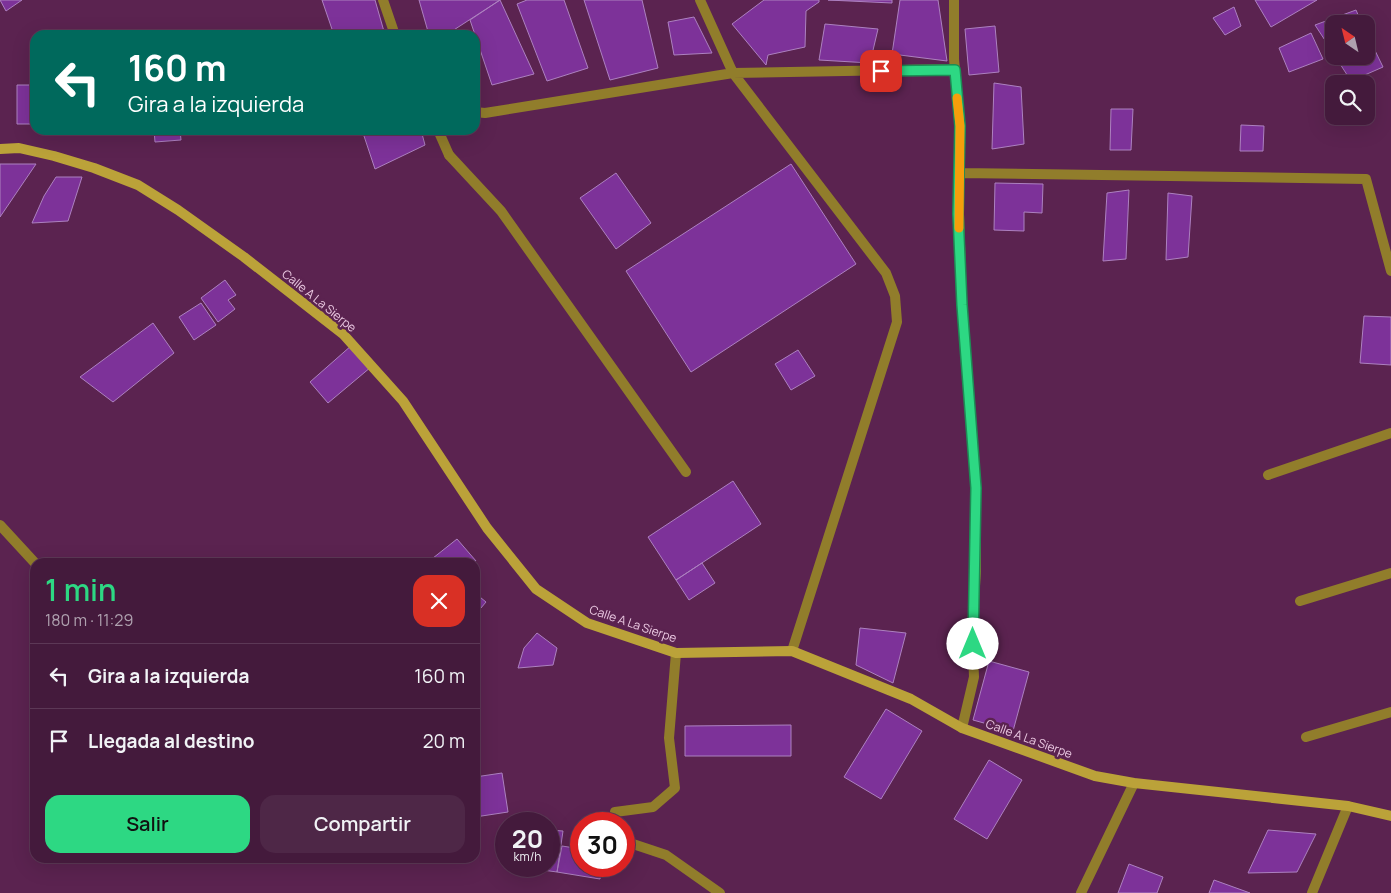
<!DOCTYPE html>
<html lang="es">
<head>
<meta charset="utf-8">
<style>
  body { margin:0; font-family:Manrope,sans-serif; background:#4e2747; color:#f1f3f6; height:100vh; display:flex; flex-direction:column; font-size:19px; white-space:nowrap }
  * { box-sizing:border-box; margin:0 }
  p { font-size:16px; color:#afa1af }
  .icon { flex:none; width:28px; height:28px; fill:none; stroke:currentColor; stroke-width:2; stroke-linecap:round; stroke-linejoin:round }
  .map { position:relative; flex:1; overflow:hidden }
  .drawer { position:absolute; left:30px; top:558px; width:450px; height:305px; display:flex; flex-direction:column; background:#441a3c; border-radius:15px; box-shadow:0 5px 20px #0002,0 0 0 1px #5c3856 }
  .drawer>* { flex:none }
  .hud { position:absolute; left:30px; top:30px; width:450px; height:105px; border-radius:15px; box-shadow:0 5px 20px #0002,0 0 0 1px #5c3856; background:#00695c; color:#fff; overflow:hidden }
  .needle { width:32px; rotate:325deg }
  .tools { position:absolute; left:1325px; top:15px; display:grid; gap:10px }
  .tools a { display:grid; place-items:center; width:50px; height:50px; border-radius:10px; background:#441a3c; box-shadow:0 5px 20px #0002,0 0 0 1px #5c3856; font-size:25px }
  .speed { position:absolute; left:495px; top:812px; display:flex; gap:10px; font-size:25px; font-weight:700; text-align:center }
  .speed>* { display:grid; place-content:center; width:65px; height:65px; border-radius:50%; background:#441a3c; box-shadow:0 5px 20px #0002,0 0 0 1px #5c3856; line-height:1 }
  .speed small { font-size:12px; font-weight:400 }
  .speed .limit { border:8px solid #d22; background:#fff; color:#111 }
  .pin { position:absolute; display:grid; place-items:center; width:42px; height:42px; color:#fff; margin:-21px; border-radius:10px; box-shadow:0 2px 8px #0006 }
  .me { position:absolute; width:55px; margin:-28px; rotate:0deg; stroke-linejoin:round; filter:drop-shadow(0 0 4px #0008) }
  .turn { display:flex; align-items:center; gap:18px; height:105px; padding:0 15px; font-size:22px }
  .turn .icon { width:65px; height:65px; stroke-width:2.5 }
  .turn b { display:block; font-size:35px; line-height:42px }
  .round { display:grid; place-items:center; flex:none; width:52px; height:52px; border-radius:15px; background:#4e2747 }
  .headline { display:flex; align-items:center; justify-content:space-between; height:85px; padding:0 15px }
  h1 { font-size:30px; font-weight:600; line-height:38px; color:#2dd883 }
  .primary-button { display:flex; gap:10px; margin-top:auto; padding:10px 15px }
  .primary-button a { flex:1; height:58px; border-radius:15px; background:#2dd883; color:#111; font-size:20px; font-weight:600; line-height:58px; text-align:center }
  .primary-button a+a { background:#4e2747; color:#f1f3f6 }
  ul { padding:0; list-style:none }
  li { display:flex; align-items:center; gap:15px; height:65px; padding:0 15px; border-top:1px solid #5c3856 }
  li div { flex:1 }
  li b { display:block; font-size:19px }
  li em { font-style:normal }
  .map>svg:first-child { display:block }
  .building { fill:#7d3299; stroke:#ad81c0 }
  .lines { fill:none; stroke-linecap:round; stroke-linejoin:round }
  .lane { stroke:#917d2b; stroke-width:10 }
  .street { stroke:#917d2b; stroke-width:10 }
  .secondary { stroke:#bba239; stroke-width:10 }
  .route-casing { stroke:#1d8c55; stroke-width:12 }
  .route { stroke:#2dd883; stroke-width:9 }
  .slow { stroke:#f59e0b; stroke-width:9 }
  .labels { text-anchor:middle; stroke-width:5; stroke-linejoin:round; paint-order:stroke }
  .street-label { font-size:12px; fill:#eac8e1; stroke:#5b2350 }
</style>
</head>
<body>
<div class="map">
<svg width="1391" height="893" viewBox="0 0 1391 893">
  <rect width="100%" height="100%" fill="#5b2350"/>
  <path class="building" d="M 0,0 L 22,0 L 6,11 Z
    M 322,0 L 375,0 L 385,35 L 334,35 Z
    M 419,0 L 500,0 L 446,35 L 429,35 Z
    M 500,0 L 534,74 L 492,85 L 470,20 Z
    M 527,0 L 564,0 L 588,68 L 547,81 L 517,4 Z
    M 584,0 L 642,0 L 658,68 L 610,80 Z
    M 764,0 L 819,0 L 819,2 L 806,11 L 805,47 L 768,55 L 766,65 L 732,24 Z
    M 828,0 L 892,0 L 892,3 Z
    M 900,0 L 938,0 L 947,61 L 892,54 Z
    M 1255,0 L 1317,0 L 1271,27 Z
    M 1234,7 L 1241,26 L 1225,35 L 1213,18 Z
    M 1356,10 L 1362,24 L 1334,24 L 1334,54 L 1315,25 Z
    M 694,17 L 712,53 L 674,55 L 668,22 Z
    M 825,24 L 878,29 L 870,63 L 819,60 Z
    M 995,26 L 999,72 L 969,75 L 965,29 Z
    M 1366,32 L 1383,67 L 1351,81 L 1335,56 L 1366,56 Z
    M 1311,33 L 1323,59 L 1289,72 L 1279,48 Z
    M 994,83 L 1021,87 L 1024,144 L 992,149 Z
    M 17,85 L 35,85 L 35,124 L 17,124 Z
    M 1111,109 L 1133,109 L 1131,150 L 1110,150 Z
    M 1241,125 L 1264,126 L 1263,151 L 1240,151 Z
    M 154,130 L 180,130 L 181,140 L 155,142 Z
    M 362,130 L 421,130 L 425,145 L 375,169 Z
    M 0,164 L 36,164 L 0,217 Z
    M 791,164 L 856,264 L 691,372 L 626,271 Z
    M 616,173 L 651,223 L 616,249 L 580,198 Z
    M 56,177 L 82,177 L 68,221 L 32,223 L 44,196 Z
    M 995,183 L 1043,184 L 1042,213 L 1024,212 L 1024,231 L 994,230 Z
    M 1129,190 L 1126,259 L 1103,261 L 1107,193 Z
    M 1168,193 L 1192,196 L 1188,257 L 1166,260 Z
    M 225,280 L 236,295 L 228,300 L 235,309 L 218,322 L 201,298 Z
    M 201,303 L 216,325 L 194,340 L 179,317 Z
    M 1364,316 L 1391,317 L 1391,365 L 1360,363 Z
    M 153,323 L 174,353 L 113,402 L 80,377 Z
    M 352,345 L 371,367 L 328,403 L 310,382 Z
    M 798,350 L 815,376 L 791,390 L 775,364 Z
    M 733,481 L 761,524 L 676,580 L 648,537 Z
    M 457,539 L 476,561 L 428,562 Z
    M 702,563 L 715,583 L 689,600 L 676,580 Z
    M 475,593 L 486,602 L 475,615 Z
    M 860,628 L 906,633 L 893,683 L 856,665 Z
    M 537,633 L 557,648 L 553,665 L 518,668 L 524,648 Z
    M 989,661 L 1029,672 L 1013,731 L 973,720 Z
    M 886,709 L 922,731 L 881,799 L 844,777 Z
    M 791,725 L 791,756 L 685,756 L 685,726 Z
    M 989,760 L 1022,780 L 987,839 L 954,819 Z
    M 502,773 L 508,812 L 475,817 L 475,777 Z
    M 549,830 L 563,831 L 557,872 L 513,866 L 549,866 Z
    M 1268,830 L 1316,834 L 1297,872 L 1248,873 Z
    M 562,846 L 581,849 L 581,866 L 602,866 L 600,879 L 557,872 Z
    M 1129,864 L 1163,877 L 1157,893 L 1118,893 Z
    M 1214,880 L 1250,893 L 1209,893 Z"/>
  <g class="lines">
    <path class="lane" d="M 449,155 L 501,211 L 686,472"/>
    <path class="street" d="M 383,0 L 395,35
      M 700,0 L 733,73 L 886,273 L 895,296 L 897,322 L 792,651
      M 954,0 L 954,59 L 960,126 L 959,214 L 962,305 L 976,489 L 976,572 L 972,628 L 974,677 L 962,728
      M 475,112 L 485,113 L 733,73 L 955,69
      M 438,130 L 449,155
      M 960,173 L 1366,179 L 1391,271
      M 1268,475 L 1391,433
      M 0,525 L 35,563
      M 1300,601 L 1391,573
      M 1306,737 L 1391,712
      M 615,824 L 615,812 L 653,807 L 675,788 L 669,738 L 676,653
      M 624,841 L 666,855 L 720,893
      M 1081,893 L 1134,783
      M 1312,893 L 1348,806"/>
    <path class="secondary" d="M 0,149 L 19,148 L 54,156 L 94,168 L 138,185 L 178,210 L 244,257 L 343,334 L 403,401 L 487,528 L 536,589 L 587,623 L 676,653 L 792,651 L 911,699 L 962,728 L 1095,776 L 1134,783 L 1348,806 L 1391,816"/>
  </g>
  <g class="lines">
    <g class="route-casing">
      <path id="route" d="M 881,71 L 955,70 L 960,126 L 958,214 L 962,305 L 976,488 L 973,644"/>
    </g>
    <use href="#route" class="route"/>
    <path class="slow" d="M 957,98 L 960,126 L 959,228"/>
  </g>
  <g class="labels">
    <g class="street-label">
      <text transform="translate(319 301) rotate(39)" y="4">Calle A La Sierpe</text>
      <text transform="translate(633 624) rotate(19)" y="4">Calle A La Sierpe</text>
      <text transform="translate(1029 739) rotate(20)" y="4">Calle A La Sierpe</text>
    </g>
  </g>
</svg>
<div class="tools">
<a><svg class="needle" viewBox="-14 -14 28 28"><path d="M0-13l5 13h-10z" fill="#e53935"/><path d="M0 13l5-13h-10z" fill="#afa1af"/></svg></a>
<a><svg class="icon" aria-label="search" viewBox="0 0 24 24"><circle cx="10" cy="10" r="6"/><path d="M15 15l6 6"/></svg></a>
</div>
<div class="speed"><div>20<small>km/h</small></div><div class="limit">30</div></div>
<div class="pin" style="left:881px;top:71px;background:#d93025"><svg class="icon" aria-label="arrive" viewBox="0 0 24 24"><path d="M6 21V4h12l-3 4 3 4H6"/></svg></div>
<svg class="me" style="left:973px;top:644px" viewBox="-20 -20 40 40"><circle r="19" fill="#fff"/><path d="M0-13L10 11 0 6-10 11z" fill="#2dd883"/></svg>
<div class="hud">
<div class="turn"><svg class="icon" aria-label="left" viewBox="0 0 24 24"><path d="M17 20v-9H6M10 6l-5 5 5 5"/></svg><div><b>160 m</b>Gira a la izquierda</div></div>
</div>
<section class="drawer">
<div class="headline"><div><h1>1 min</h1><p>180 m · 11:29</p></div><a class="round" style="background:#d93025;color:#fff"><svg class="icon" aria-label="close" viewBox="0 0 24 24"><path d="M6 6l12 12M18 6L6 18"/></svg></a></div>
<ul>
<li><svg class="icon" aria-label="left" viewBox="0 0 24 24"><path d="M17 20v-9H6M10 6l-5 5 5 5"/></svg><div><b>Gira a la izquierda</b></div><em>160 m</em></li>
<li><svg class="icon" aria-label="arrive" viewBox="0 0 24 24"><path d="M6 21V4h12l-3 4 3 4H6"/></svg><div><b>Llegada al destino</b></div><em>20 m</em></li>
</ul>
<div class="primary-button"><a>Salir</a><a>Compartir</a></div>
</section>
</div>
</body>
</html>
